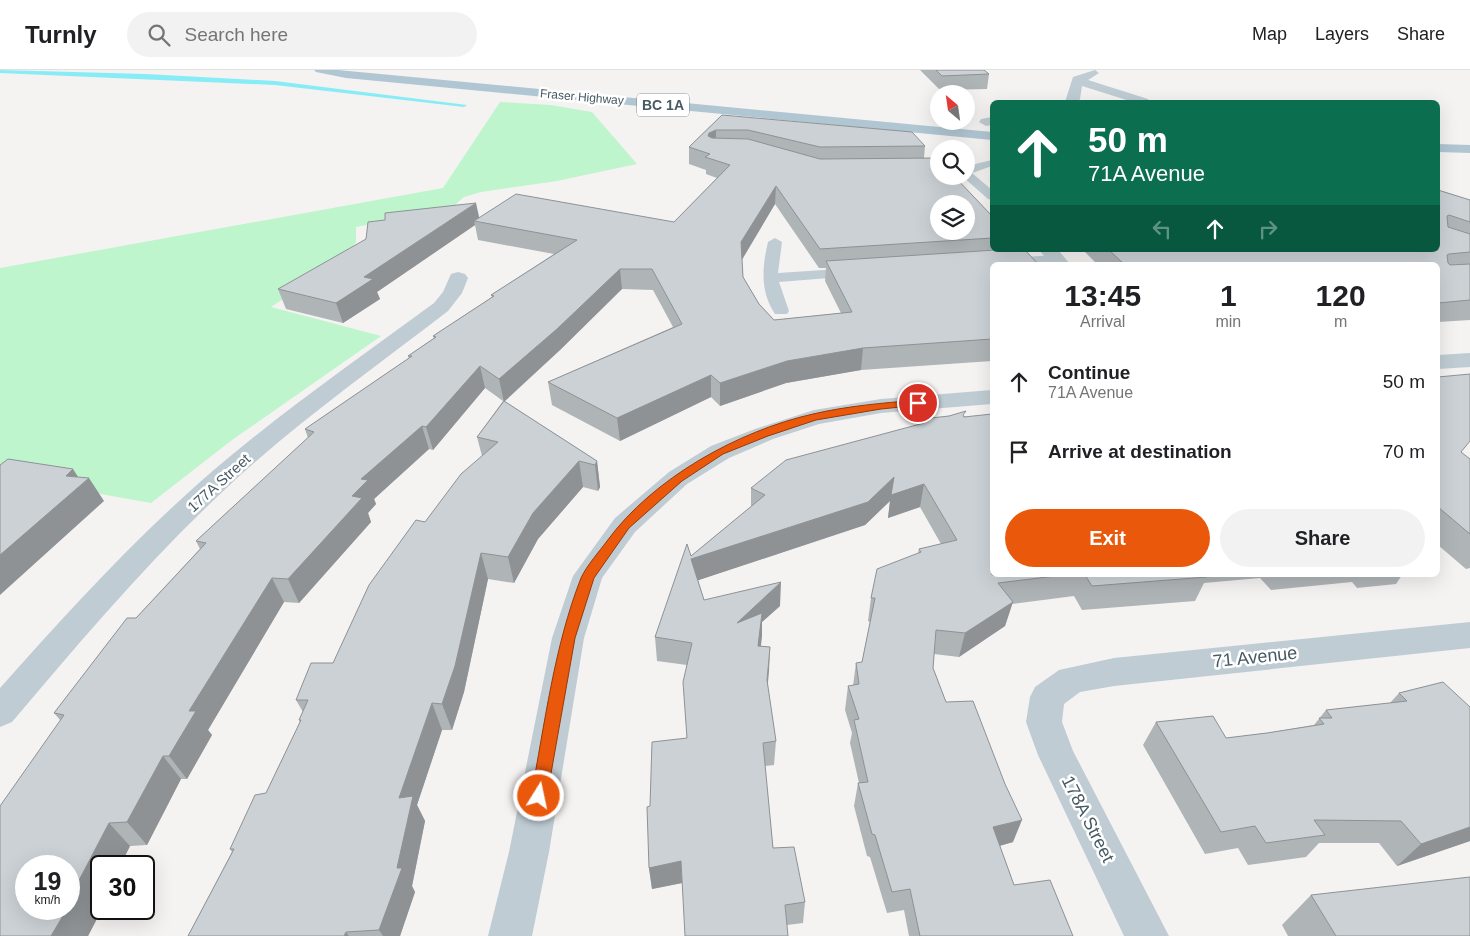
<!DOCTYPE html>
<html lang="en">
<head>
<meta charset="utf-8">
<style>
  body { margin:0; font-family:Arial,sans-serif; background:#f2f2f2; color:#202124; height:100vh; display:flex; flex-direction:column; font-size:19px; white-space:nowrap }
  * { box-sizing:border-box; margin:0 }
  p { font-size:16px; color:#757577 }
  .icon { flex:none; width:28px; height:28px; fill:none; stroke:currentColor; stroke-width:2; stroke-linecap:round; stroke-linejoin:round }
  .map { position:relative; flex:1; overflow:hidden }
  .details { position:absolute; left:990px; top:192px; width:450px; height:315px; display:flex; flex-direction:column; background:#fff; border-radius:8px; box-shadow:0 5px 20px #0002 }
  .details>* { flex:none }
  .banner { position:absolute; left:990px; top:30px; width:450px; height:152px; border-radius:8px; box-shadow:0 5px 20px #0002; background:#0b6e4f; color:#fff; overflow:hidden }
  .needle { width:32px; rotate:331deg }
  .buttons { position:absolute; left:930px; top:15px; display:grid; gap:10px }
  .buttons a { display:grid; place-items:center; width:45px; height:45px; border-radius:50%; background:#fff; box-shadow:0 5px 20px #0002; font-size:25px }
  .speed { position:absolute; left:15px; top:785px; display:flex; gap:10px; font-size:25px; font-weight:700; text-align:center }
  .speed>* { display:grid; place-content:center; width:65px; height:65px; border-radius:50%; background:#fff; box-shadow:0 5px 20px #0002; line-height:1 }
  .speed small { font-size:12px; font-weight:400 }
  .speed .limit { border:2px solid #111; border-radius:8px; background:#fff; color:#111 }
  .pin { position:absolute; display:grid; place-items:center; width:42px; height:42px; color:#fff; margin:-21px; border:2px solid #fff; border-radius:50%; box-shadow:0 1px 5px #0007 }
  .me { position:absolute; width:55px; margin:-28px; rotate:10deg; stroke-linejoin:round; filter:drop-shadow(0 0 4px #0008) }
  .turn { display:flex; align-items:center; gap:18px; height:105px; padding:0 15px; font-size:22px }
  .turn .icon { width:65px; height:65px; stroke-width:2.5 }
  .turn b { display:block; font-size:35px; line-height:42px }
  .lanes { display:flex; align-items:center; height:48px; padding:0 15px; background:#0003; justify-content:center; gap:25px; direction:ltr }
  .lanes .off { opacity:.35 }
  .eta { display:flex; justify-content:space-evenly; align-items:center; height:85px; text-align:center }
  .eta b { font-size:30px; font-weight:800; line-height:35px }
  .primary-button { display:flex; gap:10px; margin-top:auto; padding:10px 15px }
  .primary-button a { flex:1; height:58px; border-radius:30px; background:#ea580c; color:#fff; font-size:20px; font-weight:800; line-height:58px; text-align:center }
  .primary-button a+a { background:#f2f2f2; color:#202124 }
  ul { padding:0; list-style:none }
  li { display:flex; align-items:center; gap:15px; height:70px; padding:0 15px }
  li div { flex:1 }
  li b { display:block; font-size:19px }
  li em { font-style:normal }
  header { display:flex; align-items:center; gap:30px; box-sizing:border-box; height:70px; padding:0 25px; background:#fff; border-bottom:1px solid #e0e0e0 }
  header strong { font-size:24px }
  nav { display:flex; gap:28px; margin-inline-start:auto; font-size:18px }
  .search { width:350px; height:45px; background:#f2f2f2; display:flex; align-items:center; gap:12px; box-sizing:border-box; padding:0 18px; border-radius:28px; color:#757577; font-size:19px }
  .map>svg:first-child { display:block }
  .green { fill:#bef5cd }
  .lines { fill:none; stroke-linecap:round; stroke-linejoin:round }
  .stream { fill:#87ecf6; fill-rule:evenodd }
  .lane { fill:#bfccd3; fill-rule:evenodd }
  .street { fill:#bfccd3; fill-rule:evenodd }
  .primary { fill:#b0c6d3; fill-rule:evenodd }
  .wall { fill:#afb4b7; fill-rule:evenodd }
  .shaded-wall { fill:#8e9295 }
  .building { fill:#cbd1d5; stroke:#8e9295; fill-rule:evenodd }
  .route { fill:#ea580c; stroke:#983908 }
  .labels { text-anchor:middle; stroke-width:5; stroke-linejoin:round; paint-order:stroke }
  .far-street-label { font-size:12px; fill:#475962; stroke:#fff }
  .shield { fill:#fff; stroke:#7e8b91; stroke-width:1 }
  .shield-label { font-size:14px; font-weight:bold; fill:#475962 }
  .street-label { font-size:15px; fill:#475962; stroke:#fff }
  .near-street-label { font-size:18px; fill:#475962; stroke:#fff }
</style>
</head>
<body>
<header>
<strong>Turnly</strong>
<div class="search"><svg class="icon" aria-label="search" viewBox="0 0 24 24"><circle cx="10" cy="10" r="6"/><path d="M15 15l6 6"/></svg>Search here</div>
<nav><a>Map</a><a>Layers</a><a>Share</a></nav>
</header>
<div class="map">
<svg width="1470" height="866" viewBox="0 0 1470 866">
  <rect width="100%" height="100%" fill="#f5f2f2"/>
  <path class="green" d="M 500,32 L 551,35 L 592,42 L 637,94 L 557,111 L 481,122 L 464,127 L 457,133 L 455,138 L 356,157 L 356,173 L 306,214 L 271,237 L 381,266 L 232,370 L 151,433 L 0,406 L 0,198 L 443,118 Z"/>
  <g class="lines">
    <path class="stream" d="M 0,0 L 146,4 L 275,11 L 467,35 L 464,37 L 275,15 L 0,3 Z"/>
    <path class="lane" d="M 992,90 L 992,96 L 972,103 L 992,120 L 992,130 L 988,129 L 962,106 L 966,106 L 967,96 Z
      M 775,168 L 782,172 L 778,203 L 854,198 L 859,199 L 861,202 L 859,205 L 854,206 L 779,212 L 789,241 L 787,244 L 775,244 C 760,222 762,197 768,172 Z
      M 1056,185 L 1061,186 L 1063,189 L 1061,192 L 1001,195 L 999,192 L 1001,189 L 1006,188 Z"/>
    <path class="street" d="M 1095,0 L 1099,3 L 1088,10 L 1148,29 L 1150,32 L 1133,32 L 1082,16 L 1080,29 L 1078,32 L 1065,32 L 1073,7 Z
      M 992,47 L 992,55 L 986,56 L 979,52 L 981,49 Z
      M 1039,180 L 1058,180 L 1071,195 L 1052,195 Z
      M 458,202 L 465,204 L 468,208 L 462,223 L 448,241 C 370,301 289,358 218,426 C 144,496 78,574 12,652 L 0,657 L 0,618 C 64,546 129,475 200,412 C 274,347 355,291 434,233 L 443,222 L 451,204 Z
      M 1470,283 L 1470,297 L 1438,299 L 1438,285 Z
      M 992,320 L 992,334 L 881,343 L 819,354 L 773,369 L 729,388 L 687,414 L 635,462 L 602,508 L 584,568 L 549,782 L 532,866 L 488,866 L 509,782 L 552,568 L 573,506 L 615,448 L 669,402 L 711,376 L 755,359 L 814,340 L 881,329 Z
      M 1470,552 L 1470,578 L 1114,616 L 1080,622 L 1064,634 L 1062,652 L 1073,681 L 1169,866 L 1124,866 L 1038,685 L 1026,652 L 1030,627 L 1035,617 L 1059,600 L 1114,588 Z"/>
    <path class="primary" d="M 314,0 L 338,0 L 992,62 L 992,70 L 346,8 L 316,2 Z
      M 1438,74 L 1470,75 L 1470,83 L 1438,82 Z"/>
  </g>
  <path class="wall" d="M 920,0 L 984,0 L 989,4 L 987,19 L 940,20 Z
    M 722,45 L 925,76 L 924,88 L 992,146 L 992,291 L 861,300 L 786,313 L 720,336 L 711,327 L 620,371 L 552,335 L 548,312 L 673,257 L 653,220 L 622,219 L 560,280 L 504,331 L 597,391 L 600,417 L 598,421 L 583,417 L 538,469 L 514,513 L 488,509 L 464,622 L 452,660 L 442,660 L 417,735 L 425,751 L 412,816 L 415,822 L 400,866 L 188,866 L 232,782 L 230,779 L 266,723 L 300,652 L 299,650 L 303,642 L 296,630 L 333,593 L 425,452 L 482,386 L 477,367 L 503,331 L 485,318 L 433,380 L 429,379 L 374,429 L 376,434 L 368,443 L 371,452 L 299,533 L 284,532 L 208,660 L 212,665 L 187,709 L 181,709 L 147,775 L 130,776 L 120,796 L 101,796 L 101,835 L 100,837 L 102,839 L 88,866 L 0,866 L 60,650 L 54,643 L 136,548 L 200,479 L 196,471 L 308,368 L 305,359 L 409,288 L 408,286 L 434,268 L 433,266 L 492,227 L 491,225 L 554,184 L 478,170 L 475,155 L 377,222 L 380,229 L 343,253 L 286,239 L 278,219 L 479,148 L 674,152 L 717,108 L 706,104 L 706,100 L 689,94 L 689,77 ZM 775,134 L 819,198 L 826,198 L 825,211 L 841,243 L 774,250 L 759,234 L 743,207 L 742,190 Z
    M 1438,120 L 1470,130 L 1470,250 L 1438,252 L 1438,195 L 1098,195 L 1083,180 L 1438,180 Z
    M 1438,307 L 1462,383 L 1470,389 L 1470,498 L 1466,499 L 1438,475 Z
    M 965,346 L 992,505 L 1402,505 L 1396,514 L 1357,518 L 1352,512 L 1271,520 L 1260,508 L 1204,513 L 1195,531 L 1082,540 L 1074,526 L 1012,534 L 1005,556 L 959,587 L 934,584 L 933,598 L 946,632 L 1013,772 L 1000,776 L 1014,815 L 1073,866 L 909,866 L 904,840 L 887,843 L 870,787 L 867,786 L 854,736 L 858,713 L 859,713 L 850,673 L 852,663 L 845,640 L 848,616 L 853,616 L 856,593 L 862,592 L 870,552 L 868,551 L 871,528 L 918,483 L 919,479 L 941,474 L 920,437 L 888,448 L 890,431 L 865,455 L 698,510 L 704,530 L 780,536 L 762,552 L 761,576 L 770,577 L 767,616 L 776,671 L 774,695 L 765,696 L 773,778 L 805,832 L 803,853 L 787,855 L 682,813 L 652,819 L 649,798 L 650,736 L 687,668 L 687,595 L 657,591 L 655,567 L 691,486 L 751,437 L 751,418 L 921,354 L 922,349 Z
    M 1443,612 L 1470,771 L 1397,796 L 1379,773 L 1319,773 L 1306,787 L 1248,795 L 1238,778 L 1205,784 L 1143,675 L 1156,652 L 1226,668 L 1267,663 L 1314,655 L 1326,640 L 1390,633 L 1399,623 Z
    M 1311,825 L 1470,866 L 1288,866 L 1282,855 Z"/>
  <path class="shaded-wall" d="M 716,60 L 716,76 L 708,66 L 709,63 Z
    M 776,116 L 775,134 L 741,191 L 741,172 Z
    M 476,133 L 480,151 L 474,151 L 475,155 L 377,222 L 380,229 L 343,253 L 336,233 L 364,207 Z
    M 620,199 L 622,219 L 560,280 L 504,332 L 499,309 Z
    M 863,278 L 861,300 L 786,313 L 720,336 L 720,313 L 787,291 Z
    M 480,296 L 485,318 L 433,380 L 426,357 Z
    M 711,305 L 711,327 L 620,371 L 617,348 Z
    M 422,356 L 429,379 L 374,429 L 376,434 L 368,443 L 371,452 L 299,533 L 288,509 L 352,426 L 361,409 Z
    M 579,391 L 583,417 L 538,469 L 514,513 L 508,487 L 533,443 Z
    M 597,391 L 600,417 L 598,421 L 595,395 Z
    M 73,399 L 82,413 L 89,408 L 104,431 L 0,525 L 0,485 L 66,406 Z
    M 894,407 L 924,414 L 920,437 L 888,448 L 890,431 L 865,455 L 693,512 L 691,489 Z
    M 481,483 L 488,509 L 464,622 L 452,660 L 442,634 Z
    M 272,508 L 284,532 L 208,660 L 212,665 L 187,709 L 169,686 L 189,641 Z
    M 781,512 L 780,536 L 762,552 L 762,566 L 758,599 L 737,553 Z
    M 1013,532 L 1005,556 L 959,587 L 965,563 Z
    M 770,577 L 769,601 L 766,634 L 767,610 Z
    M 432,633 L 442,660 L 417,735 L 425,751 L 412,816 L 415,822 L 400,866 L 383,866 L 379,860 L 397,798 L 399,728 Z
    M 163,686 L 181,709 L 147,775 L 127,752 Z
    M 1022,750 L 1013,772 L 984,780 L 993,757 Z
    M 109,753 L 130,776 L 120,796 L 101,796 L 101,835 L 100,837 L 102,839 L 88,866 L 51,866 L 67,839 L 69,839 L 69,835 L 75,818 Z
    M 1470,757 L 1470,771 L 1397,796 L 1421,774 Z
    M 681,791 L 682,813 L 652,819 L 649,798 Z
    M 346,862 L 349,866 L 344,866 Z"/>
  <path class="building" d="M 936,0 L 984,0 L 989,4 L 942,6 Z
    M 722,45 L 912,62 L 925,76 L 820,77 L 748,60 L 716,60 L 709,63 L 708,66 L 712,68 L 748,69 L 820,89 L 936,88 L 939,90 L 939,106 L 954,106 L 992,146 L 992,168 L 820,179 L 776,116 L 741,172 L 743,207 L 759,234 L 774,250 L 852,242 L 826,191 L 996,180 L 1025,180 L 1039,195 L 992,195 L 992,269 L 863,278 L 787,291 L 720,313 L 711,305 L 617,348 L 548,312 L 682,254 L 652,199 L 620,199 L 557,259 L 499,309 L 480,296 L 426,357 L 422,356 L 361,409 L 368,410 L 352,426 L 362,428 L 288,509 L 272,508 L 189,641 L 196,641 L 169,686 L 163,686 L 127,752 L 109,753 L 75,818 L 79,818 L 69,835 L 69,796 L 26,796 L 26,839 L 67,839 L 51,866 L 0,866 L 0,736 L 64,645 L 54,643 L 127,548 L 136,548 L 206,473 L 196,471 L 314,362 L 305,359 L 412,286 L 408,286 L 436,267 L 433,266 L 494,226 L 491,225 L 577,170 L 474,151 L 516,124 L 674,152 L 730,95 L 705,87 L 710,84 L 689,77 ZM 939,134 L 966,134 L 966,161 L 939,161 Z
    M 1438,120 L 1470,130 L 1470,152 L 1449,145 L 1447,146 L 1448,157 L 1470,164 L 1470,182 L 1449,184 L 1447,185 L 1448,193 L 1450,195 L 1470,194 L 1470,230 L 1438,233 L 1438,195 L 1125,195 L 1109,180 L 1438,180 Z
    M 476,133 L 364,207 L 373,209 L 336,233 L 278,219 L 366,169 L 368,152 L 385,150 L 385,143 Z
    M 1470,304 L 1470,371 L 1461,382 L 1470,389 L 1470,464 L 1438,437 L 1438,307 Z
    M 504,331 L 597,391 L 595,395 L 579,391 L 533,443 L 508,487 L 481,483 L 455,596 L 442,634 L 432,633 L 399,728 L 413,726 L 397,798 L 402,798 L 379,860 L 346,862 L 344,866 L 188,866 L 234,779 L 230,779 L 255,725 L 266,723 L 301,650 L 299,650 L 308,630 L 296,630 L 311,593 L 333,593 L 369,515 L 416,450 L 425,452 L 461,404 L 498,372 L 477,367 Z
    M 966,341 L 963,345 L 964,347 L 992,344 L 992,505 L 1064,505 L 998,513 L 1013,532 L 965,563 L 936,560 L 933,598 L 946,632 L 973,631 L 1005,714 L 1022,750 L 993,757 L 1014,815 L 1050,810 L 1073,866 L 920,866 L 910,819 L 892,822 L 875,765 L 872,764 L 858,713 L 868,712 L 854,650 L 859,649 L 848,616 L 859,614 L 856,593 L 862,592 L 875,528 L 871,528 L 877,499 L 921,482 L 919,479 L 957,470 L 924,414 L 891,425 L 894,407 L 868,432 L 691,489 L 704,530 L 781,512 L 737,553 L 762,543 L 758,576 L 770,577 L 767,610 L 776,671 L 763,673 L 773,778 L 794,777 L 805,832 L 785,835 L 788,866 L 685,866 L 681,791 L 649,798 L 647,737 L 650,736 L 652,672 L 687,668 L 683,612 L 692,573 L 655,567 L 687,474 L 691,486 L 765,425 L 751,418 L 786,390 L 924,353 L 922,349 L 949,346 Z
    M 8,389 L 73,399 L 66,406 L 89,408 L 0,485 L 0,395 Z
    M 1085,505 L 1205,505 L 1207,507 L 1092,516 Z
    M 1443,612 L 1470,637 L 1470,757 L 1421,774 L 1401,751 L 1314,750 L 1325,765 L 1266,773 L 1255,756 L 1221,762 L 1156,652 L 1213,646 L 1226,668 L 1267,663 L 1324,654 L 1319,648 L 1332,648 L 1326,640 L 1407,631 L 1399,623 Z
    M 1470,807 L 1470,866 L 1336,866 L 1311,825 Z"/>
  <path class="route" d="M 918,330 L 921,331 L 921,335 L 881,339 L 816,350 L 768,366 L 723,384 L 682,411 L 629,458 L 594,508 L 575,568 L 547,726 L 545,731 L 539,733 L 534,731 L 531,726 C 545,653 554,577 581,508 C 587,495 599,482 607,471 C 653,408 738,361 813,344 C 847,336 883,333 918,330 Z"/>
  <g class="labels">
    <g class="far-street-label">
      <text transform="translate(582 27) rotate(5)" y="4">Fraser Highway</text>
    </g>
    <rect class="shield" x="637" y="23.5" width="52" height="23" rx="4"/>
    <g class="shield-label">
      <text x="663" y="40">BC 1A</text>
    </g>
    <g class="street-label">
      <text transform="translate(219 413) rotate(-42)" y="5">177A Street</text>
    </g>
    <g class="near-street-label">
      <text transform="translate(1255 587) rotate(-6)" y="6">71 Avenue</text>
      <text transform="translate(1088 749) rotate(63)" y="6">178A Street</text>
    </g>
  </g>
</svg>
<div class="buttons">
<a><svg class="needle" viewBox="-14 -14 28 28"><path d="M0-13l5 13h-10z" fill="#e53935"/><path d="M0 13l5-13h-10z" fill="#757577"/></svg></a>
<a><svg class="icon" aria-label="search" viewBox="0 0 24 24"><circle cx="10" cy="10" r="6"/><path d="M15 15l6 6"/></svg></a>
<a><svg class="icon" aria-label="layers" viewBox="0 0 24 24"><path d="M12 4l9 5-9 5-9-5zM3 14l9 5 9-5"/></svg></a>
</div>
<div class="speed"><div>19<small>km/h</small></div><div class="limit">30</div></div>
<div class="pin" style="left:918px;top:333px;background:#d93025"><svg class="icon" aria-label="arrive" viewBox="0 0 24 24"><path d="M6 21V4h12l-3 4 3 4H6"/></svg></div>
<svg class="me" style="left:539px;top:726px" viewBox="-20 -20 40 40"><circle r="17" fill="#ea580c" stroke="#fff" stroke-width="3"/><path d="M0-11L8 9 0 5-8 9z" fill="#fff"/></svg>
<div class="banner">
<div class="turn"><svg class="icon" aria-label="ahead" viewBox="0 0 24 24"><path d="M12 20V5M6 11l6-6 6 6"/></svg><div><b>50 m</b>71A Avenue</div></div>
<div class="lanes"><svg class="icon off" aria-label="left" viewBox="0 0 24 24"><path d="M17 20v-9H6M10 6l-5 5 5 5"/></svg><svg class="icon" aria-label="ahead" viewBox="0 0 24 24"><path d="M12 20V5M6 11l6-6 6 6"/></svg><svg class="icon off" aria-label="right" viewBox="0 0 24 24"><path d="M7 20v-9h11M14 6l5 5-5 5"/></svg></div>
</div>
<section class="details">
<div class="eta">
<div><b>13:45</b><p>Arrival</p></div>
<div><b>1</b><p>min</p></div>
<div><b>120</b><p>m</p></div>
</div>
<ul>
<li><svg class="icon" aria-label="ahead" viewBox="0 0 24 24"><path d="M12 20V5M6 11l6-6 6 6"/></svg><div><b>Continue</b><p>71A Avenue</p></div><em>50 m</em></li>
<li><svg class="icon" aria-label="arrive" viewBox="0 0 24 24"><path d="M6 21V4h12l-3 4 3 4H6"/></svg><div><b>Arrive at destination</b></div><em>70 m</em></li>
</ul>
<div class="primary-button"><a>Exit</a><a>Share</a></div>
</section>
</div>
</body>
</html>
